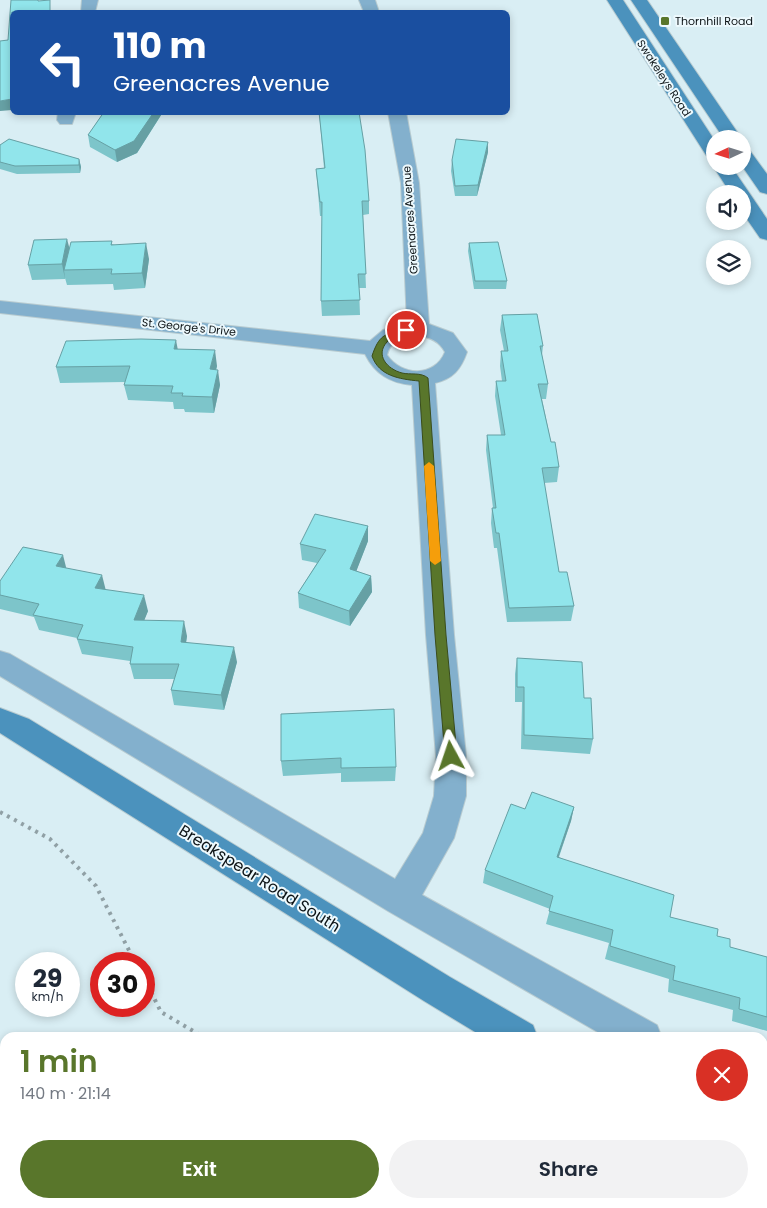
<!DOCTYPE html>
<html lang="en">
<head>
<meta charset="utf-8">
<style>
  body { margin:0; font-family:Poppins,sans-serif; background:#f2f2f3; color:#1f2937; height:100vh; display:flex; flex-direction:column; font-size:19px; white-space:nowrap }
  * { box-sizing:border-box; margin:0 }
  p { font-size:16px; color:#747a83 }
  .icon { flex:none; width:28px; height:28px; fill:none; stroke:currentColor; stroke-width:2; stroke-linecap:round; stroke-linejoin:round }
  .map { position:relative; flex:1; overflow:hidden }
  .drawer { position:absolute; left:0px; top:1032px; width:768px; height:176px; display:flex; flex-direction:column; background:#fff; border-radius:15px 15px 0 0; box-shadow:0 2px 8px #0003 }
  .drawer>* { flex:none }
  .banner { position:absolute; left:10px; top:10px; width:500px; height:105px; border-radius:8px; box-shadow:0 2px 8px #0003; background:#1a4fa0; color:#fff; overflow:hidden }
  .needle { width:32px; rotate:266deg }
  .tools { position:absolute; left:706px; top:130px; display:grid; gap:10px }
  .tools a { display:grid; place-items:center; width:45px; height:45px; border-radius:50%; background:#fff; box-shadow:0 2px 8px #0003; font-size:25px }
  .speed { position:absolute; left:15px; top:952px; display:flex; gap:10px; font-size:25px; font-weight:700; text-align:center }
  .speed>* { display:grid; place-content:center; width:65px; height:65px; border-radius:50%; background:#fff; box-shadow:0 2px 8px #0003; line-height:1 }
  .speed small { font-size:12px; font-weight:400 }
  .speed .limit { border:8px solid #d22; background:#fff; color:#111 }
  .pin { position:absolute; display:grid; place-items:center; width:42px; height:42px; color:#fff; margin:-21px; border:2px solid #fff; border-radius:50%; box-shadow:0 1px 5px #0007 }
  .me { position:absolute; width:55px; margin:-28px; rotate:355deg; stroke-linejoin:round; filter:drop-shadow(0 0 4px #0008) }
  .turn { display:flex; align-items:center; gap:18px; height:105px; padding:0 20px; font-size:22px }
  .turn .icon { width:65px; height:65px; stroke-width:2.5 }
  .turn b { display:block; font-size:35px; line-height:42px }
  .round { display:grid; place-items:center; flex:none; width:52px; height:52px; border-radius:26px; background:#f2f2f3 }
  .overview { display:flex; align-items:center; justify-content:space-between; height:85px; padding:0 20px }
  h1 { font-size:30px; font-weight:600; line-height:38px; color:#59762b }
  .action { display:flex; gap:10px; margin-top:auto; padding:10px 20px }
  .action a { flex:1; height:58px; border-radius:30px; background:#59762b; color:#fff; font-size:20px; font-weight:600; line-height:58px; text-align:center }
  .action a+a { background:#f2f2f3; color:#1f2937 }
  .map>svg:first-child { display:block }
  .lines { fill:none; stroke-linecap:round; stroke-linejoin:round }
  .street-casing { stroke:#b8cbd0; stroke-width:2 }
  .secondary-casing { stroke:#b8cbd0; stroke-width:2 }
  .path { stroke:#90a0a5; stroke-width:4; stroke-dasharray:3 5; stroke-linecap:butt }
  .street { fill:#83b0cd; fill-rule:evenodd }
  .secondary { fill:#4b92bd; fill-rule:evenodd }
  .wall { fill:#7dc5ca }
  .shaded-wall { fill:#66a0a4 }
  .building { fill:#91e5eb; stroke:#66a0a4 }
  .route { fill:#59762b; stroke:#3a4d1c }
  .slow { fill:#f59e0b }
  .poi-dot { fill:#59762b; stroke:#edf9fd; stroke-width:2 }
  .labels { text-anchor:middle; stroke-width:4; stroke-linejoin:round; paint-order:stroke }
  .far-poi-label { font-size:11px; fill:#0c1316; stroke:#edf9fd; text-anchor:start }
  .far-street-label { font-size:11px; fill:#0c1316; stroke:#edf9fd }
  .near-street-label { font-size:16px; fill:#0c1316; stroke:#edf9fd }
</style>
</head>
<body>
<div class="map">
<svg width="767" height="1208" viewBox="0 0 767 1208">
  <rect width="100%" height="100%" fill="#d9eef4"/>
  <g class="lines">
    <g class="street-casing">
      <path id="street" d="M 82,0 L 98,0 L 95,12 L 81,12 Z
        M 359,0 L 375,0 L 379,12 L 364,12 Z
        M 58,112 L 76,112 L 72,124 L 60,124 L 57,120 Z
        M 388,112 L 406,112 L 419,183 L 429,324 L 453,333 L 467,352 C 461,369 453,379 435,383 L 454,635 L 466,756 L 466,796 L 454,838 L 422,895 L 657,1025 L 662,1038 L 608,1038 L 388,911 L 0,676 L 0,651 L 10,654 L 395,879 L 423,833 L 434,796 L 436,756 L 426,635 L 412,385 C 390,383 375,374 365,354 L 0,313 L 0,301 L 370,341 L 383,330 L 407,324 L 401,183 ZM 418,336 C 430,337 439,341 445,352 C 435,377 402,377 387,355 C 391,339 403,337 418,336 Z
        M 762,1085 L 767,1087 L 767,1126 L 762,1124 Z"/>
    </g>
    <g class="secondary-casing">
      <path id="secondary" d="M 607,0 L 623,0 L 715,141 L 715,160 L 709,159 L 706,155 Z
        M 631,0 L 647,0 L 742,139 L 724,139 Z
        M 742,147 L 748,148 L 767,174 L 767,194 L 760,192 L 742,166 Z
        M 715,163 L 715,166 L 731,166 L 767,219 L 767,240 L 760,238 L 742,212 L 742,194 L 731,194 L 713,166 Z
        M 0,708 L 29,719 L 450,977 L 533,1025 L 538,1038 L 485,1038 L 424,1001 L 0,733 Z
        M 762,1154 L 767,1155 L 767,1196 L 762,1194 Z"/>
    </g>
    <path class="path" d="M 0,812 L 50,839 L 96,886 L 136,964
      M 144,978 L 161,1012 L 205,1038
      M 571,1204 L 578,1208"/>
    <use href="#street" class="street"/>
    <use href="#secondary" class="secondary"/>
  </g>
  <path class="wall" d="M 104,112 L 163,112 L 137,153 L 117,162 L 90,147 L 88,135 Z
    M 319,112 L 359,112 L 369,201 L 369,214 L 363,215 L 366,288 L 359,288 L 360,315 L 322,316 L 321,301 L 322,216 L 320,216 L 316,169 L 324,168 Z
    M 0,145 L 79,159 L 81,167 L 80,173 L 17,174 L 0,169 Z
    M 488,152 L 477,196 L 455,196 L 451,171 L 452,160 Z
    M 112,241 L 112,244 L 149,259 L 145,288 L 114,290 L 113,284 L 67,285 L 65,278 L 65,279 L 32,280 L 28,265 L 69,248 Z
    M 469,243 L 507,281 L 506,289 L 474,289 L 468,251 Z
    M 502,315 L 543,346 L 542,355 L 548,384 L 546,399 L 542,399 L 551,442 L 559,467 L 557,482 L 544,483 L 559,572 L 574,606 L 571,621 L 507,622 L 497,548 L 494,548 L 491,523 L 492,508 L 493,508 L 486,450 L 487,435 L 501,435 L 495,396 L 496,381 L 502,381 L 500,366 L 501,351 L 504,351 L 500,330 Z
    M 177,349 L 217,366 L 216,370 L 220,385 L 214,413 L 185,412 L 184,409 L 174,409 L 173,402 L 128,400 L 124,385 L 125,382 L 60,383 L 56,367 Z
    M 368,526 L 368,541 L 356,571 L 371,576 L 372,592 L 350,626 L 299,608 L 298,593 L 317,563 L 302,560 L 300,544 Z
    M 66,568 L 106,590 L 148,611 L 144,620 L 187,636 L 186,642 L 237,662 L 224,710 L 174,705 L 171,690 L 174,679 L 134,679 L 130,664 L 130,661 L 82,654 L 77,639 L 77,638 L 39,630 L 34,617 L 0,609 L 0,581 Z
    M 517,658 L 584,698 L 593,739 L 590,754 L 521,749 L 522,702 L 515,702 L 515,674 Z
    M 281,714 L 396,767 L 395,781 L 341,782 L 341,773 L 283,776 L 281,761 Z
    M 574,807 L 571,821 L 559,857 L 670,917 L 717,936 L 730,947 L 767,957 L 767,1031 L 732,1021 L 733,1010 L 668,992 L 669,979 L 605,959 L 609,943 L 546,924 L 550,909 L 483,883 L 485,870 L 525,809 Z"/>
  <path class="shaded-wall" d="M 12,99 L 12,110 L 0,111 L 0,101 Z
    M 154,112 L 163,112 L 137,153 L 117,162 L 115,150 Z
    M 488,142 L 488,152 L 477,196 L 478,185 Z
    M 79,159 L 81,167 L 80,173 L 79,165 Z
    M 67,239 L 71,254 L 64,270 L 65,279 L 62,264 Z
    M 146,243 L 149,259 L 145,288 L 142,273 Z
    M 176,340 L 179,356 L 174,349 Z
    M 215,350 L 217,366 L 212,385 L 210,369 Z
    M 218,370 L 220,385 L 214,413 L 212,397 Z
    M 368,526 L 368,541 L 351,585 L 350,569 Z
    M 63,555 L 67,571 L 56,566 Z
    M 102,575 L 106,591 L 95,588 Z
    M 371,576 L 372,592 L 350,626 L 349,611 Z
    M 144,595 L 148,611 L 138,636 L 134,620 Z
    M 184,621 L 187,636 L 184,657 L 181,642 Z
    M 234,647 L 237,662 L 224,710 L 221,695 Z
    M 574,807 L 571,821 L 554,870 L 557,857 Z"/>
  <path class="building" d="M 11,0 L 38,0 L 38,1 L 50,0 L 50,12 L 12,12 L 12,99 L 0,101 L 0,41 L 8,40 Z
    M 104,112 L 154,112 L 134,141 L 115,150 L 88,135 Z
    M 319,112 L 359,112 L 365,150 L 369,201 L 362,201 L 366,274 L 358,274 L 360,300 L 321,301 L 322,202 L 320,202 L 316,169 L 325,168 Z
    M 9,139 L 79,159 L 79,165 L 15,166 L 0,162 L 0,145 Z
    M 456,139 L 488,142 L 478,185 L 455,186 L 452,160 Z
    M 67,239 L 62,264 L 28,265 L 34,240 Z
    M 112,241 L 111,245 L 146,243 L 142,273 L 111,274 L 112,269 L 64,270 L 71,242 Z
    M 498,242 L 507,281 L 475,281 L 469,243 Z
    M 537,314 L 543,346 L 540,346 L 548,384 L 538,384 L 551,442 L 555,442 L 559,467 L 542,468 L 559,572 L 567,572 L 574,606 L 509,608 L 499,533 L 496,533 L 492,508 L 496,508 L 487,435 L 505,435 L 496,381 L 506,381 L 501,351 L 508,351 L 502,315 Z
    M 141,339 L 176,340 L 174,349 L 215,350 L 210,369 L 218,370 L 212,397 L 182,396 L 183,393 L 171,393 L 173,386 L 124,385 L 130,366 L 56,367 L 66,341 Z
    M 315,514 L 368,526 L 350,569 L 371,576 L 349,611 L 298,593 L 326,550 L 300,544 Z
    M 23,547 L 63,555 L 56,566 L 102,575 L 95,588 L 144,595 L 134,620 L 184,621 L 181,642 L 234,647 L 221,695 L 171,690 L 179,664 L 130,664 L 133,647 L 77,639 L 83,625 L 33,615 L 39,604 L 0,595 L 0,581 Z
    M 517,658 L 582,662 L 584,698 L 591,698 L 593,739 L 524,735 L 524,687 L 517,687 Z
    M 394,709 L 396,767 L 341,768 L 341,758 L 281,761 L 281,714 Z
    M 532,792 L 574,807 L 557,857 L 674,895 L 670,917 L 718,929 L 717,936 L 730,939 L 730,947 L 767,957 L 767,1017 L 739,1009 L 740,998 L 673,980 L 675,966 L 610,946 L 613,930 L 549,911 L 553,896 L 485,870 L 511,804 L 525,809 Z"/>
  <path class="route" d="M 403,328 L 411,330 C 404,336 393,335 387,342 C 375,355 387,369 402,373 C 410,375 421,372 428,378 L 446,635 L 457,756 L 451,762 L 445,756 L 435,635 L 419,381 C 399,379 379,376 372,356 C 379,335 384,335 403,328 Z"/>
  <path class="slow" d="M 429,462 L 434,466 L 441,561 L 435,565 L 430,561 L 424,466 Z"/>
  <rect class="poi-dot" x="660" y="16" width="10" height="10" rx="2.5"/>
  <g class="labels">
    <g class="far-poi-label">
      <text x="675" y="25">Thornhill Road</text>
    </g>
    <g class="far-street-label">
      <text transform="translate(664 78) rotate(57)" y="4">Swakeleys Road</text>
      <text transform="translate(410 220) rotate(-94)" y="4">Greenacres Avenue</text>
      <text transform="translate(189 327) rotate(6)" y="4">St. George's Drive</text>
    </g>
    <g class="near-street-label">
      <text transform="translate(260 878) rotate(32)" y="6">Breakspear Road South</text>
    </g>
  </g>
</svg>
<div class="tools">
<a><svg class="needle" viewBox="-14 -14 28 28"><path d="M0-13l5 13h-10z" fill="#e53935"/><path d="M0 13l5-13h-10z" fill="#747a83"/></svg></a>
<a><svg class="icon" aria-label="sound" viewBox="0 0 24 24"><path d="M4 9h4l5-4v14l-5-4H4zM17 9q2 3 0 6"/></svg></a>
<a><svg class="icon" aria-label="layers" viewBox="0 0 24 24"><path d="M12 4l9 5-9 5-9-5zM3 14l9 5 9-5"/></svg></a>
</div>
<div class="speed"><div>29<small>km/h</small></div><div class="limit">30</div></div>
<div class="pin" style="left:406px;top:330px;background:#d93025"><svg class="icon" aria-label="arrive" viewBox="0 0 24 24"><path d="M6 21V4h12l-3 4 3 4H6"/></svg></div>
<svg class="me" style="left:451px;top:756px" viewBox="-20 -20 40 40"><path d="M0-17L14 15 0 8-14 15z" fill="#59762b" stroke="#fff" stroke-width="4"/></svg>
<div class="banner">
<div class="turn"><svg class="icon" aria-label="left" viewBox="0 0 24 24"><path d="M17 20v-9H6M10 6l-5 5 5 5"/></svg><div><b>110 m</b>Greenacres Avenue</div></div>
</div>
<section class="drawer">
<div class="overview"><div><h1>1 min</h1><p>140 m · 21:14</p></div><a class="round" style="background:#d93025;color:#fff"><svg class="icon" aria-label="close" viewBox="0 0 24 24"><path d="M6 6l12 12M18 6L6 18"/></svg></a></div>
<div class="action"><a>Exit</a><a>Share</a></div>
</section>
</div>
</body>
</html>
